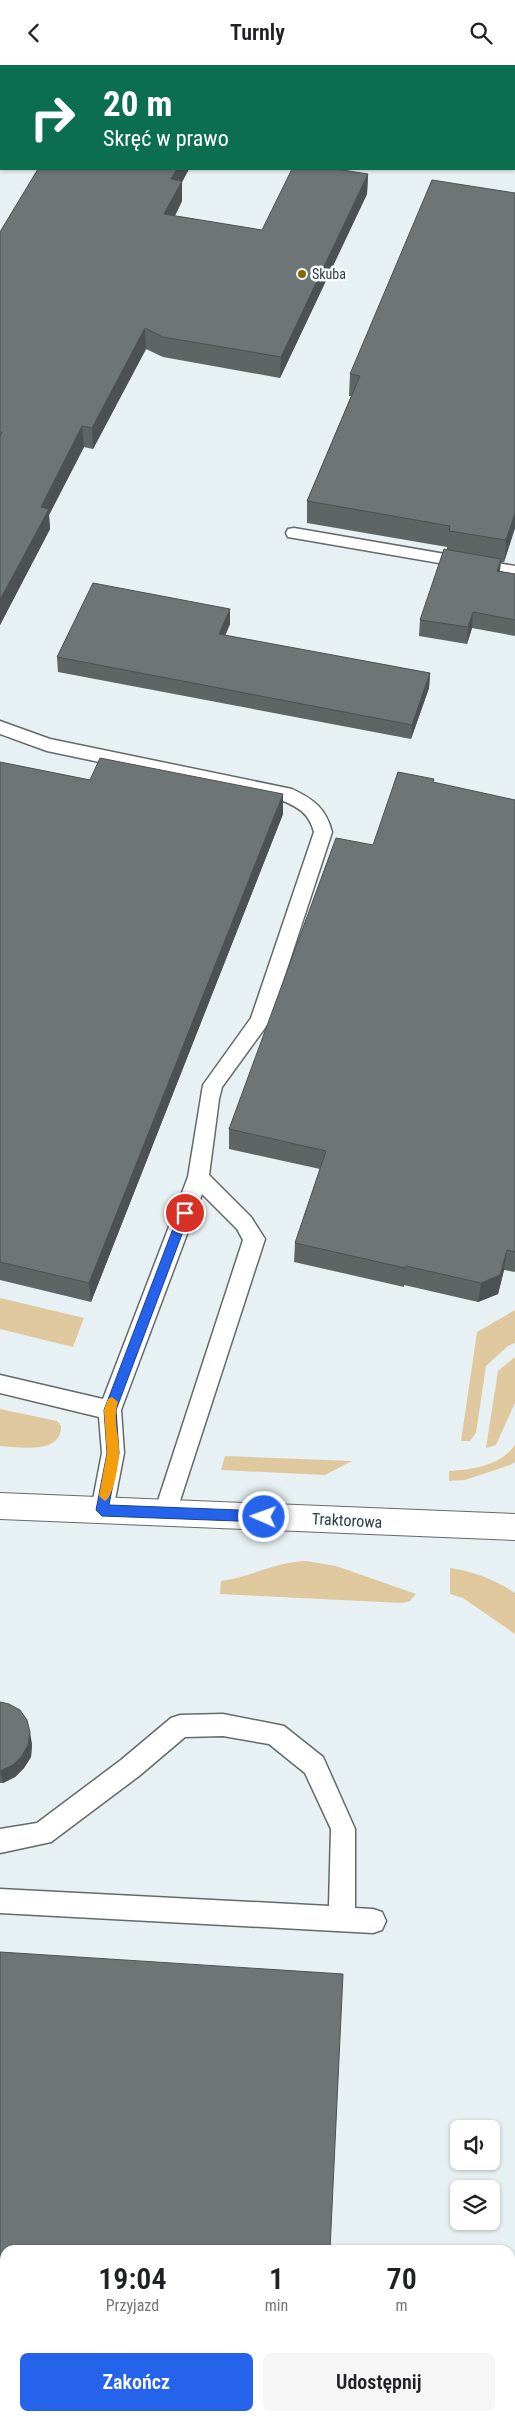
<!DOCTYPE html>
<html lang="pl">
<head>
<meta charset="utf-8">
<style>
  body { margin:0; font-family:"Roboto Condensed",sans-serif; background:#f6f6f6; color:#202124; height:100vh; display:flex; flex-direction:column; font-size:19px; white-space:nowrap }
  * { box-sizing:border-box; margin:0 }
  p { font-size:16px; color:#757577 }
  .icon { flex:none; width:28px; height:28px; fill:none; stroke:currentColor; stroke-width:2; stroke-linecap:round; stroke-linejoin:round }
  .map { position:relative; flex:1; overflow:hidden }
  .panel { position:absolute; left:0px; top:2180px; width:515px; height:176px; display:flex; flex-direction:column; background:#fff; border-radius:15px 15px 0 0; box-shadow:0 1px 4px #0004 }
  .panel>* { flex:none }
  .guide { position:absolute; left:0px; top:0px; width:515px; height:105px; box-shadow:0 1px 4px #0004; background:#0b6e4f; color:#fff; overflow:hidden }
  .buttons { position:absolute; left:450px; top:2055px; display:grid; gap:10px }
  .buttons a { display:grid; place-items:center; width:50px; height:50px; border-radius:8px; background:#fff; box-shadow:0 1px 4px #0004; font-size:25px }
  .pin { position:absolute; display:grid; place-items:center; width:42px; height:42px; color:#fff; margin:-21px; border:2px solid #fff; border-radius:50%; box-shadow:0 1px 5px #0007 }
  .me { position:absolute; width:55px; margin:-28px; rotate:272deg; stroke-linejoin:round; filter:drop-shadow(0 0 4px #0008) }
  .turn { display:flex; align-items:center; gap:18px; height:105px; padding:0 20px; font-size:22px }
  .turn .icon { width:65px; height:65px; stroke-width:2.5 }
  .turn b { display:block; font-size:35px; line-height:42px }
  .eta { display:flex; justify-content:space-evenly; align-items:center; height:85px; text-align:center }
  .eta b { font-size:30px; font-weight:600; line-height:35px }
  .cta { display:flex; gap:10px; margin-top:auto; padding:10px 20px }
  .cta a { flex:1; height:58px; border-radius:8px; background:#2563eb; color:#fff; font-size:20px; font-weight:600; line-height:58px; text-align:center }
  .cta a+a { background:#f6f6f6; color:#202124 }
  header { display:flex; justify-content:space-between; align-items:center; height:65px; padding:0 20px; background:#fff; font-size:22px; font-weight:600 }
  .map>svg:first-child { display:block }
  .green { fill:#dfc89e }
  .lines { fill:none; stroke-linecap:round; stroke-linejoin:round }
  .service-casing { stroke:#626a6c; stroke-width:3 }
  .tertiary-casing { stroke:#626a6c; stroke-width:2 }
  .service { fill:#fff; fill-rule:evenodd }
  .tertiary { fill:#fff; fill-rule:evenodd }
  .wall { fill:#5e6565 }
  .shaded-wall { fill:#4c5253 }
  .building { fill:#6d7576; stroke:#4c5253 }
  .route { fill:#2563eb; stroke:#184099 }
  .slow { fill:#f59e0b }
  .poi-dot { fill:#8c6606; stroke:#f6fdfe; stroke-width:2 }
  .labels { text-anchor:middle; stroke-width:5; stroke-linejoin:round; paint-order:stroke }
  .far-poi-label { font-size:14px; fill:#373b3b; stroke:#f6fdfe; text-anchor:start }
  .street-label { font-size:16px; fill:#373b3b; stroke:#f6fdfe }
</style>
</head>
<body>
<header><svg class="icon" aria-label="back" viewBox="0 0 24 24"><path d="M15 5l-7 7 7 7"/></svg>Turnly<svg class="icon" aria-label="search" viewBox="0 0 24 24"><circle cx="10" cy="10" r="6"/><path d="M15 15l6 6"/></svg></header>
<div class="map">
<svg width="515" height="2356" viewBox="0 0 515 2356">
  <rect width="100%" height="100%" fill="#e7f0f2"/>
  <path class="green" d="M 0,1233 L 84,1253 L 73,1282 L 0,1264 Z
    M 515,1245 L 515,1278 L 508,1281 L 486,1301 L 476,1368 L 470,1376 L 461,1376 L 477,1267 Z
    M 515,1292 L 515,1338 L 496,1380 L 486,1383 L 498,1306 Z
    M 0,1344 L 57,1356 L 61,1361 C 62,1390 18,1382 0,1381 Z
    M 515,1380 L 515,1397 L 510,1400 L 465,1415 L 449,1416 L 449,1406 C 473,1404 500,1401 515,1380 Z
    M 225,1391 L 352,1396 L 325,1410 L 221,1405 Z
    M 306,1496 L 336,1501 L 416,1529 L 410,1536 L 403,1538 L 220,1529 L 221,1516 C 250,1512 276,1497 306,1496 Z
    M 450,1503 C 475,1507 494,1514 515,1528 L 515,1569 L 463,1533 L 450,1529 Z"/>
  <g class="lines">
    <g class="service-casing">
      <path id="service" d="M 242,0 L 256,0 L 256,1 L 242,1 Z
        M 294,463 L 515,501 L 515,511 L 288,472 L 286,468 L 288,464 Z
        M 0,656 L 50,674 L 292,724 C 313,734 326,743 332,767 L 270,956 L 222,1022 L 219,1034 L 209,1110 L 251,1152 L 265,1174 L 176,1448 L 173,1455 L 165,1458 L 157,1455 L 154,1448 L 243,1175 L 237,1164 L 202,1129 L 121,1345 L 124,1388 L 113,1445 L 110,1452 L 102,1455 L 94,1452 L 91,1445 L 102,1388 L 99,1352 L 0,1328 L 0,1310 L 103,1334 L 188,1112 L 203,1020 L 251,953 L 314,767 C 309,748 298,742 281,735 L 47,686 L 0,669 Z
        M 223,1649 L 284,1661 L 323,1692 L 355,1764 L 355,1843 L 373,1844 L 382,1847 L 386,1856 L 382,1865 L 373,1868 L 0,1848 L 0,1824 L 329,1841 L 331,1764 L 305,1708 L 269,1679 L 223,1671 L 185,1672 L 139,1711 L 51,1777 L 0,1788 L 0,1764 L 37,1758 L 121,1695 L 171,1653 L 180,1650 Z"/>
    </g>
    <g class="tertiary-casing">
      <path id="tertiary" d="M 142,0 L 167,0 L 168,1 L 143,1 Z
        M 514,53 L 515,53 L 515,64 L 514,64 Z
        M 0,1428 L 515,1449 L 515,1475 L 0,1454 Z"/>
    </g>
    <use href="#service" class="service"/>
    <use href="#tertiary" class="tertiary"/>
  </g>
  <path class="wall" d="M 38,104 L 189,104 L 182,117 L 182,136 L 175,151 L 262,165 L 368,109 L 367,129 L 280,313 L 163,292 L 146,284 L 93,384 L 84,382 L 49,450 L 50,464 L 0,560 L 0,167 Z
    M 515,128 L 515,463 L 504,497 L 501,497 L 500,506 L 515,509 L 515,571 L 472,563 L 467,579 L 419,571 L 420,555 L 447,485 L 447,482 L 307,458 L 307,436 L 351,331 L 349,331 L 350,309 Z
    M 230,544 L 230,559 L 225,571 L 430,608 L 429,623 L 411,674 L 58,607 L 57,592 Z
    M 0,697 L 90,715 L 283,749 L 91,1237 L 0,1215 Z
    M 433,718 L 515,735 L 515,1207 L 504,1205 L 498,1229 L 478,1237 L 404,1220 L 404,1222 L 294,1197 L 295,1178 L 320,1104 L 229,1084 L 229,1064 L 373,780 Z
    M 0,1637 L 32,1679 L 31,1692 L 24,1703 L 15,1712 L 3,1718 L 0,1718 Z"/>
  <path class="shaded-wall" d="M 177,104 L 189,104 L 182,117 L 182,136 L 165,170 L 164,149 L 171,114 Z
    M 368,109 L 367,129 L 280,313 L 281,292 Z
    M 145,263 L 146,284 L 93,384 L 92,363 Z
    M 82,361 L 84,382 L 49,450 L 50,464 L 0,560 L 0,535 L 41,442 Z
    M 515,448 L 515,463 L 504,497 L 506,475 Z
    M 501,494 L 499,510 L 497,506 Z
    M 230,544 L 230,559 L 219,584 L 219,569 Z
    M 473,547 L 472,563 L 467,579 L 468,562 Z
    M 430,608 L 429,623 L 411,674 L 412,660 Z
    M 283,729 L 283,749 L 91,1237 L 89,1218 Z
    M 507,1185 L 504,1205 L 498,1229 L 478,1237 L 481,1218 Z
    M 30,1667 L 32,1679 L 31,1692 L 24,1703 L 15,1712 L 3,1718 L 0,1706 Z"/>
  <path class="building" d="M 38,104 L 177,104 L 171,114 L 182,116 L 164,149 L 262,165 L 292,104 L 336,104 L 368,109 L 281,292 L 163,272 L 145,263 L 92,363 L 82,361 L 41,442 L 49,444 L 0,535 L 0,371 L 2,367 L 0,367 L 0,167 Z
    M 432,115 L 515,128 L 515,448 L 506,475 L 449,466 L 450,461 L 307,436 L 360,311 L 350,309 Z
    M 444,484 L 501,494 L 497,506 L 515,509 L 515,555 L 473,547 L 468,562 L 420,555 Z
    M 93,518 L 230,544 L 219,569 L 430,608 L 412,660 L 57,592 Z
    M 100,693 L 283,729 L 89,1218 L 0,1197 L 0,697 L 90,715 Z
    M 398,707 L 434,714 L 433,717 L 515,735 L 515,1187 L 507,1185 L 500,1210 L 481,1218 L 406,1201 L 405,1203 L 295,1178 L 326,1086 L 229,1064 L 336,773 L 373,780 Z
    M 0,1637 L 9,1639 L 20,1645 L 27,1655 L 30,1667 L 28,1680 L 22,1691 L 13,1700 L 0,1706 Z
    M 0,1887 L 343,1909 L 330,2185 L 5,2185 L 5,2351 L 323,2351 L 322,2356 L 0,2356 Z"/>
  <path class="route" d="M 185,1144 L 190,1148 L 116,1345 L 119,1388 L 109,1440 L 264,1446 L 270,1452 L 264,1457 L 102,1451 L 96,1445 L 107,1388 L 104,1345 L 179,1148 Z"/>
  <path class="slow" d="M 112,1332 L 118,1337 C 112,1354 120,1372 119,1389 C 119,1398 113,1433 105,1436 L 99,1431 L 107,1388 L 104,1345 L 108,1334 Z"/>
  <circle class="poi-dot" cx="302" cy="209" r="5"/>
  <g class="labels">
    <g class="far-poi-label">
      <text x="312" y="214">Skuba</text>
    </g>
    <g class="street-label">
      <text transform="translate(347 1455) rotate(3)" y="6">Traktorowa</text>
    </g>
  </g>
</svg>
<div class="buttons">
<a><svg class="icon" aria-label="sound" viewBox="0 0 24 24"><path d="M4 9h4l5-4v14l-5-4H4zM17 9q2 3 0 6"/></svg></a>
<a><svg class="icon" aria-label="layers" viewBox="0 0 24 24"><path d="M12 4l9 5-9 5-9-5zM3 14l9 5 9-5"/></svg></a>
</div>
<div class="pin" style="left:185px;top:1148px;background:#d93025"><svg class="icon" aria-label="arrive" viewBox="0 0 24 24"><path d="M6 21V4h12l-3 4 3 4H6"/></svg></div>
<svg class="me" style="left:264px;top:1452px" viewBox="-20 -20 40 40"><circle r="17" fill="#2563eb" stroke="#fff" stroke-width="3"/><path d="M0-11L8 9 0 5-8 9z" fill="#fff"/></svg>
<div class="guide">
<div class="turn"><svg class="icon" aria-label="right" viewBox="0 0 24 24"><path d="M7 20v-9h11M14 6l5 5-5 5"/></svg><div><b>20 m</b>Skręć w prawo</div></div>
</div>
<section class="panel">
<div class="eta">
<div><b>19:04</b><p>Przyjazd</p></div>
<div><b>1</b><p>min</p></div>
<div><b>70</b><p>m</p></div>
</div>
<div class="cta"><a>Zakończ</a><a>Udostępnij</a></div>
</section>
</div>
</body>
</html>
